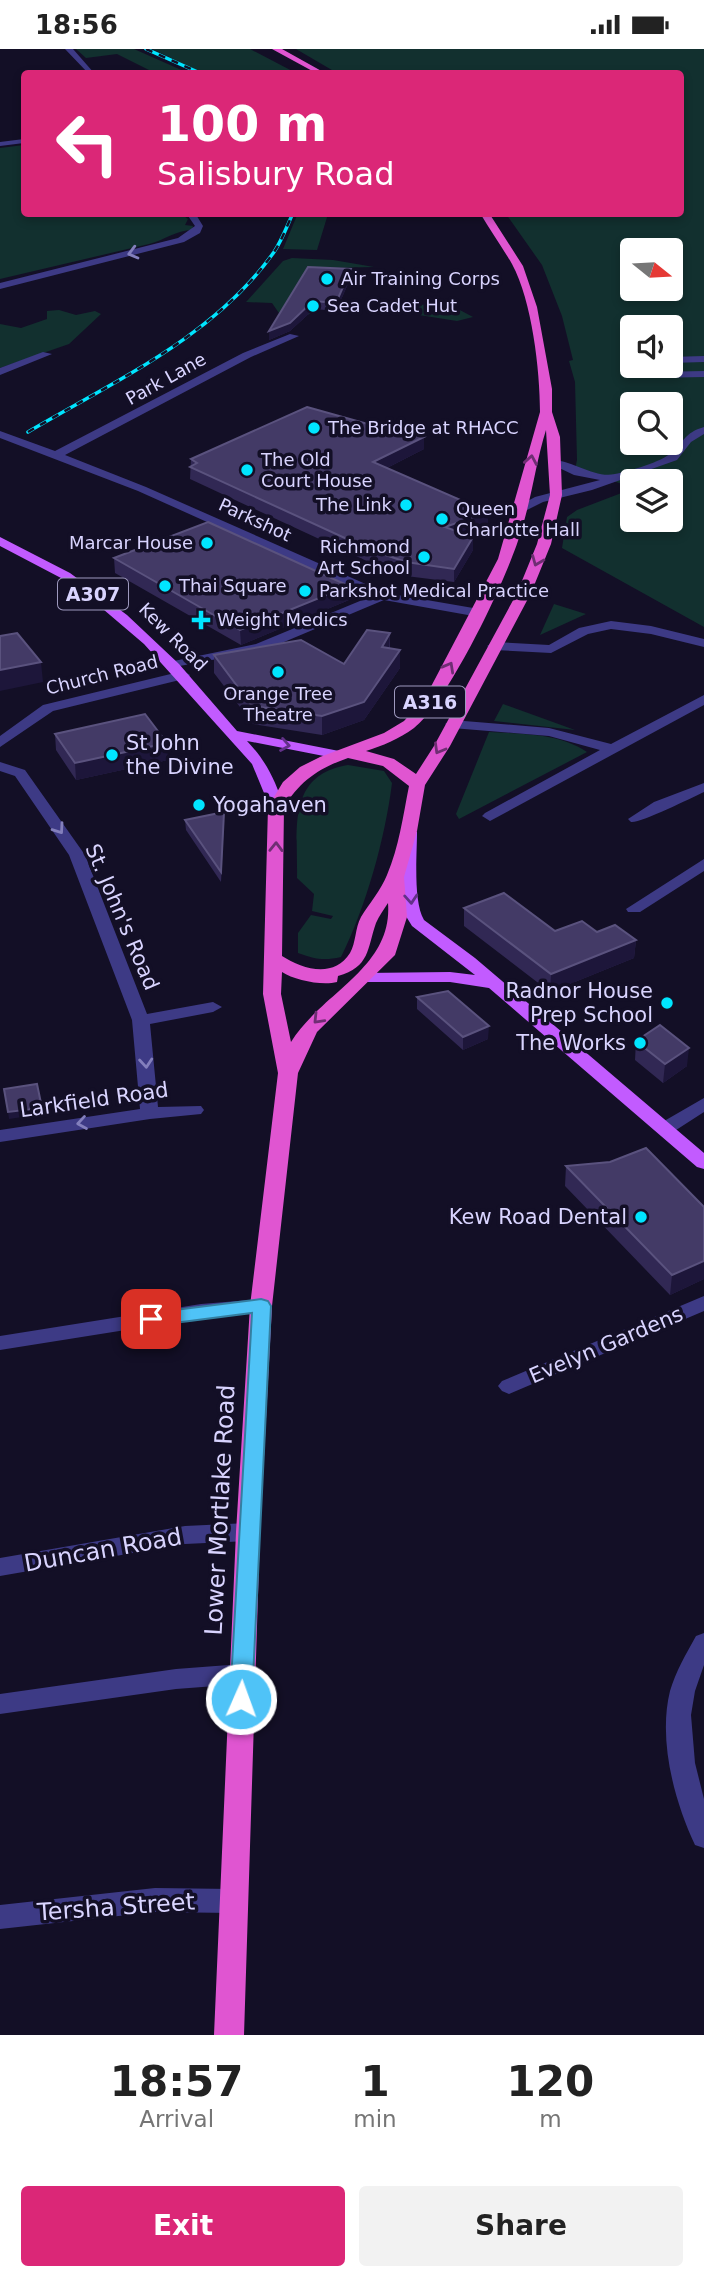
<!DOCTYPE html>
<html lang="en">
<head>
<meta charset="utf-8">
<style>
  body { margin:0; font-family:"DejaVu Sans",sans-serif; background:#f2f2f2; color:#222; height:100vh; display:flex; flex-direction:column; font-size:26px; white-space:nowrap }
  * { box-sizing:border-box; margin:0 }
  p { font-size:23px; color:#767676 }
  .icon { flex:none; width:38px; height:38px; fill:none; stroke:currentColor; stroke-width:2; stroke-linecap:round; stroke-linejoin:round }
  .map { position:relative; height:1986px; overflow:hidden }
  .details { display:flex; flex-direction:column; background:#fff; flex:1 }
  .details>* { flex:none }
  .top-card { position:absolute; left:21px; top:21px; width:663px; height:147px; border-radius:7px; box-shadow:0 4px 10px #0003; background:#db2777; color:#fff; overflow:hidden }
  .needle { width:46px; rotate:108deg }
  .fabs { position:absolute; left:620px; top:189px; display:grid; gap:14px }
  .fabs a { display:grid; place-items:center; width:63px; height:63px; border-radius:7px; background:#fff; box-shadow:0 4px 10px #0003; font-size:35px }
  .pin { position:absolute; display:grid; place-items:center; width:60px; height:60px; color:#fff; margin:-30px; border-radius:14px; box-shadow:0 4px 10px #0006 }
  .me { position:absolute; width:77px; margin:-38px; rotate:2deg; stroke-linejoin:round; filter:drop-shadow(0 0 5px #0008) }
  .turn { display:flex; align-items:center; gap:24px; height:147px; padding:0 21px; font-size:32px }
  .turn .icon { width:91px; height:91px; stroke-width:2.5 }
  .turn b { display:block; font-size:49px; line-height:60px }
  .eta { display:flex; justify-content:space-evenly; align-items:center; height:119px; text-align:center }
  .eta b { font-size:42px; font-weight:700; line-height:49px }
  .primary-button { display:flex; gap:14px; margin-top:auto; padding:14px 21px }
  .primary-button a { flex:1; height:80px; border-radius:7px; background:#db2777; color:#fff; font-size:28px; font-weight:700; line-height:80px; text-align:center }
  .primary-button a+a { background:#f2f2f2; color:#222 }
  .status { display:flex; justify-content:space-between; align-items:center; height:49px; padding:0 35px; background:#fff; direction:ltr }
  .status svg { height:19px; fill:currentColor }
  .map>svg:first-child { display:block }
  .green { fill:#12302f; fill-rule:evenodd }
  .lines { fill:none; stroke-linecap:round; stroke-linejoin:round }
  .pedestrian { fill:#3d3a85; fill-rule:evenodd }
  .minor { fill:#3d3a85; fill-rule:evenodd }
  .tertiary { fill:#3d3a85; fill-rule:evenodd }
  .primary { fill:#c25bff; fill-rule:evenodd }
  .trunk { fill:#e055d1; fill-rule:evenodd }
  .rail-casing { stroke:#00e5ff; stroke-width:3.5 }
  .rail { stroke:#130f26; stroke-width:2.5; stroke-dasharray:7; stroke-linecap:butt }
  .wall { fill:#312854 }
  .shaded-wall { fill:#1d163a }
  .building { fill:#433a66; stroke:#5a527e; stroke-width:2 }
  .oneway { stroke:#837fbc }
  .oneway2 { stroke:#6f2e73 }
  .oneway3 { stroke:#623188 }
  .route { fill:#4fc3f7; stroke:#337fa1; stroke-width:2 }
  .poi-dot { fill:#00e5ff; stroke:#130f26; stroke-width:2.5 }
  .labels { text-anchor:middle; stroke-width:7; stroke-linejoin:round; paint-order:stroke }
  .far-poi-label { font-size:18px; fill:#d9d4ff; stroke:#130f26; text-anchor:start }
  .far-street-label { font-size:18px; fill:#d9d4ff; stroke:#130f26 }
  .shield { fill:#130f26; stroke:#9e99be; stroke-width:2 }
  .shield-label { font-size:19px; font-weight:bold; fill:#d9d4ff }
  .poi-label { font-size:21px; fill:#d9d4ff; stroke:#130f26; text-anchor:end }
  .street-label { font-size:21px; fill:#d9d4ff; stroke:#130f26 }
  .near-street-label { font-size:24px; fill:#d9d4ff; stroke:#130f26 }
</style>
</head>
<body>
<div class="status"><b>18:56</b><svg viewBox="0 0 49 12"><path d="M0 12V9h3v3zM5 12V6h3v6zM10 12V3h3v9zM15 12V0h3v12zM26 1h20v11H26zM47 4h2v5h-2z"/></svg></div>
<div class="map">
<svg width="704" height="1986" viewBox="0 0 704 1986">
  <rect width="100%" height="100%" fill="#130f26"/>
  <path class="green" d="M 76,0 L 134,0 L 188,24 L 155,24 L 117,5 L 86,9 Z
    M 152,0 L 250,0 L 296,24 L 203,24 Z
    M 296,0 L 704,0 L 704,578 L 562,499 L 567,468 L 577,461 L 632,440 L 632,471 L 670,471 L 670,432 L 632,432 L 632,439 L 598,426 L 575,421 L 577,411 L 575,333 L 569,312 L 573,311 L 562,267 L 542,216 L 506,165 L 681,164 L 681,24 L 337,24 ZM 632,201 L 670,201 L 670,240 L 632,240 ZM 632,278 L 670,278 L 670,317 L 632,317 ZM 632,355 L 670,355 L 670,394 L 632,394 Z
    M 24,96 L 24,164 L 181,165 L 188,170 L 185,176 L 193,177 L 192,181 C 176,181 165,191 149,195 L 0,230 L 0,99 Z
    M 298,164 L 328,165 L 317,201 L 283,200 Z
    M 292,209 L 333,211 L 374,218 L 330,219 C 321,253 323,273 281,267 L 272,254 L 246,253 L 283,212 Z
    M 432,255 L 456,259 L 473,268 L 457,272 L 419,266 L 419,256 Z
    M 59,261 L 76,266 L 95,262 L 101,265 L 69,295 L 0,319 L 0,275 L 21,279 L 47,270 L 47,262 Z
    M 554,555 L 586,565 L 540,586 Z
    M 503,655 L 575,681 L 494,672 Z
    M 489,683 C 522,685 559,684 587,703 L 459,770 L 456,765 Z
    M 348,716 L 384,722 L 392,734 C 385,790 366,858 341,908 C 324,912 314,910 298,904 L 298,884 L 311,866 L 331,870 L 333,867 L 312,862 L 314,845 L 297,829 C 298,781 286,726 348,716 Z"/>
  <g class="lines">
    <path class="pedestrian" d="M 704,307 L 704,313 L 670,314 L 670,308 Z
      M 639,317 L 649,317 L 654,323 L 704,322 L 704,328 L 651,329 Z"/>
    <path class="minor" d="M 65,0 L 73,0 L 94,24 L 88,24 Z
      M 24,90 L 24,94 L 0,97 L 0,93 Z
      M 186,164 L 195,164 L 203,177 L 200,184 L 184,193 L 0,240 L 0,234 L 178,189 L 195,177 Z
      M 290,285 L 299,287 L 251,308 L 65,406 L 146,438 L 386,544 L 479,560 L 485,564 L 479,568 L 384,551 L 265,601 L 169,619 L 169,613 L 256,595 L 372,547 L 138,442 L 0,389 L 0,382 L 55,402 L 243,304 Z
      M 43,303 L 52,305 L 0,326 L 0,319 Z
      M 704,378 L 704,385 L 691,393 L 677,411 L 592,441 L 543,453 L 525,462 L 515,459 L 535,448 L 600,431 L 574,426 L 553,416 L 553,412 C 569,409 594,430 615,425 C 628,423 663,412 671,404 C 685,392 684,384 704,378 Z
      M 611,572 L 651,577 L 704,590 L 704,598 L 651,585 L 611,580 L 588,585 L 551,604 L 494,601 L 487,597 L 494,593 L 549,596 L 579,579 Z
      M 704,646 L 704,656 L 490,772 L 482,767 L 485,764 L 600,701 L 549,687 L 452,679 L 445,675 L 452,671 L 549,679 L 611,695 Z
      M 0,713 L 25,721 L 85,806 L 147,965 L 213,953 L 222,958 L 213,963 L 150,975 L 158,1058 L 201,1057 L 204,1061 L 201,1065 L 150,1070 L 0,1093 L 0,1081 L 140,1060 L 132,971 L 69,806 L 15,727 L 0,722 Z
      M 704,734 L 704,743 C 691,749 639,775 631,773 L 628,770 L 654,753 Z
      M 704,810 L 704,822 L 640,863 L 628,863 L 626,860 Z
      M 704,1049 L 704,1063 L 673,1083 L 659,1083 L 657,1079 L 659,1075 Z
      M 704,1247 L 704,1262 L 516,1342 L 509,1345 L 502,1342 L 498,1337 L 502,1332 Z
      M 261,1250 L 268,1252 L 271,1257 L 268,1262 L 201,1269 L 0,1301 L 0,1287 L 201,1255 Z
      M 248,1474 L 256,1477 L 259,1483 L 256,1489 L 248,1492 L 185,1495 L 0,1527 L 0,1509 L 185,1477 Z
      M 704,1584 L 704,1616 L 695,1642 L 691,1666 L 695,1714 L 704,1750 L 704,1799 L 695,1796 C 674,1751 658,1691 670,1642 C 676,1622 686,1605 696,1587 Z
      M 242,1615 L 251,1618 L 254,1625 L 251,1632 L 242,1635 L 176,1640 L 0,1665 L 0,1645 L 176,1620 Z
      M 155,1839 L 233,1840 L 242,1844 L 246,1852 L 242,1860 L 233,1864 L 155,1863 L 0,1880 L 0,1856 Z"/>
    <path class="tertiary" d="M 183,622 L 190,626 L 188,629 L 53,662 L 0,698 L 0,687 L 43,656 Z"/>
    <path class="primary" d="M 0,488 L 70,524 L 127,566 L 179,615 L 237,682 L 339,702 L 346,706 L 339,710 L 247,692 C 267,713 275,731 284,758 L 281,761 L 271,761 L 252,715 L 144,595 L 90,549 L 61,529 L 0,497 Z
      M 409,778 L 417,783 C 417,806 413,853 424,871 L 475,909 L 704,1104 L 704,1120 L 697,1118 L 489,939 L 450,933 L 358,933 L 356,929 L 364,924 L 450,923 L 475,926 L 412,877 L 404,864 L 401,783 Z"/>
    <path class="trunk" d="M 272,0 L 282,0 L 325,24 L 316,24 Z
      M 480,164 L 489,164 L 523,217 L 537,258 L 552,340 L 552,363 L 560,388 L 562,446 L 551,495 L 531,544 L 450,697 L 425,736 L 417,782 L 404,828 L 407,868 L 395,906 L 317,983 L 298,1024 L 272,1257 L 260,1483 L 244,1986 L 214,1986 L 236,1483 L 250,1257 L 278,1024 L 263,945 L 268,758 L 283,733 L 300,718 L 320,708 L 384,684 L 404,672 L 425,649 L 498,510 L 540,363 C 540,321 532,252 512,215 C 502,198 490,181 480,164 ZM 546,381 L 550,446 L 537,495 L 517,544 L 434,697 L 416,725 L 394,710 L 366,702 C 382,697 399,690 414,679 C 449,652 510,524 522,479 C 532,447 536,413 546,381 ZM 348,709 L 383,717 L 409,737 C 403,767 399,798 387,826 C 381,841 369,855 361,868 C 355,879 356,894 350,904 C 334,930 302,920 282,907 L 284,758 C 300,732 319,719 348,709 ZM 388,854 C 393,919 322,943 291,993 L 281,945 L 282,923 C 294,931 322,937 337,933 L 338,927 C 370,918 367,900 376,874 C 379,867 384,860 388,854 Z"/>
    <g class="rail-casing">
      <path id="rail" d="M 146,0 L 200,24
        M 28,383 C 115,332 215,287 274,203 C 282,191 287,177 293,164"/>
    </g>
    <use href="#rail" class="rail"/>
  </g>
  <path class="wall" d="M 308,218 L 351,228 L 336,262 L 314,260 L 290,282 L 269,291 L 269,282 Z
    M 424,400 L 387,419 L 488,463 L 488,475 L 463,485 L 473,501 L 454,533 L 406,527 L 371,514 L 190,430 L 191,410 Z
    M 114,509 L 349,537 L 349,551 L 241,596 L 115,524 Z
    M 390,584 L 390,599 L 400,601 L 400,619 L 364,671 L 322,686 L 253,675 L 214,624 L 214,606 L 344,615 Z
    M 55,685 L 168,711 L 76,731 L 56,701 Z
    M 185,771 L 224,773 L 221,833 L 186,781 Z
    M 464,859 L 555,882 L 636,891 L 634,909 L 550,943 L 464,877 Z
    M 417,948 L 488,990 L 463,1001 L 417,960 Z
    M 636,992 L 687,1017 L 663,1034 L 635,1011 Z
    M 566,1117 L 704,1158 L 704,1230 L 670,1246 L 565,1137 Z"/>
  <path class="shaded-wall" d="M 351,220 L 351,228 L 336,262 L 336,254 Z
    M 313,252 L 314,260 L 290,282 L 269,291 L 269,282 Z
    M 424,388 L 424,400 L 373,426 L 373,413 Z
    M 488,463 L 488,475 L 445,491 L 445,478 Z
    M 473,488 L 473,501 L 454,533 L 454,520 Z
    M 349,537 L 349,551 L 241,596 L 240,581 Z
    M 390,584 L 389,602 L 382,598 Z
    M 400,601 L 400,619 L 364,671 L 322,686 L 322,667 Z
    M 41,613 L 43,633 L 0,642 L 0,621 Z
    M 167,694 L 168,711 L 76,731 L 75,714 Z
    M 224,763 L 224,773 L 221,833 L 221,823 Z
    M 636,891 L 634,909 L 550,943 L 551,925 Z
    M 489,977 L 488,990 L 463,1001 L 463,988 Z
    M 689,999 L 687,1017 L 663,1034 L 665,1015 Z
    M 42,1059 L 42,1065 L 9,1070 L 8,1063 Z
    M 704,1212 L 704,1230 L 670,1246 L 672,1226 Z"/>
  <path class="building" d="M 308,218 L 351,220 L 336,254 L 313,252 L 290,274 L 269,282 Z
    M 307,358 L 382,379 L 386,377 L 424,388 L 373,413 L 488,463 L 445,478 L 473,488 L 454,520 L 406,513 L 371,501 L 190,418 L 197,414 L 191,410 Z
    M 208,473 L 349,537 L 240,581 L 114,509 Z
    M 367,581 L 390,584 L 382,598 L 400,601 L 364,653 L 322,667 L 252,657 L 214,606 L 301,591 L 344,615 Z
    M 17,584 L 41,613 L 0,621 L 0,587 Z
    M 145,665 L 167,694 L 75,714 L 55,685 Z
    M 224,763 L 221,823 L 185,771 Z
    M 504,844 L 555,882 L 582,872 L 597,883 L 615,876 L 636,891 L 551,925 L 464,859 Z
    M 448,942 L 489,977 L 463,988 L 417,948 Z
    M 660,976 L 689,999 L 665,1015 L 636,992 Z
    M 37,1035 L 42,1059 L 8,1063 L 4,1040 Z
    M 646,1099 L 704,1158 L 704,1212 L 672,1226 L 566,1117 L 610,1113 Z"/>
  <defs><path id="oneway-chevron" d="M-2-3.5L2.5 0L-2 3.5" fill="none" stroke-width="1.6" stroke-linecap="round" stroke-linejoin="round" transform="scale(1.75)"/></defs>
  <g class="oneway">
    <use href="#oneway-chevron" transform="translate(133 204) rotate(165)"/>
    <use href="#oneway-chevron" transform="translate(59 780) rotate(55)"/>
    <use href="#oneway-chevron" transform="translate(146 1014) rotate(85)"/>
    <use href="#oneway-chevron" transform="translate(82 1074) rotate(171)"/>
  </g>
  <g class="oneway2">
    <use href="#oneway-chevron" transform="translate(531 411) rotate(-80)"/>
    <use href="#oneway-chevron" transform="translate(537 512) rotate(112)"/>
    <use href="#oneway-chevron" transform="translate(449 618) rotate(-61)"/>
    <use href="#oneway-chevron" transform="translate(439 700) rotate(120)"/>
    <use href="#oneway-chevron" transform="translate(276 798) rotate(-89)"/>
    <use href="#oneway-chevron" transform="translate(318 970) rotate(134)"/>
  </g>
  <g class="oneway3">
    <use href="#oneway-chevron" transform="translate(285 696) rotate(10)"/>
    <use href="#oneway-chevron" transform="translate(411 850) rotate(86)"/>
  </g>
  <path class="route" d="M 261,1250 L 268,1252 L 271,1257 L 252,1650 L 248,1657 L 241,1659 L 233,1657 L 230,1650 L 252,1264 L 151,1277 L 144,1275 L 142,1270 L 144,1266 L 151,1264 Z"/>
  <g class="poi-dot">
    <circle cx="327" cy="230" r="7"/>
    <circle cx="313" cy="257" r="7"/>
    <circle cx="314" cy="379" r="7"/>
    <circle cx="247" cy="421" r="7"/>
    <circle cx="406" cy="456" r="7"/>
    <circle cx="442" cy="470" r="7"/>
    <circle cx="207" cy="494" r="7"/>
    <circle cx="424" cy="508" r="7"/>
    <circle cx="165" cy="537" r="7"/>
    <circle cx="305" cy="542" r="7"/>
    <path d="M197.5 560.5h7v7h7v7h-7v7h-7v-7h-7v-7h7z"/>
    <circle cx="278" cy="623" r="7"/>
    <circle cx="112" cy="706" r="7"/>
    <circle cx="199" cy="756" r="7"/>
    <circle cx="667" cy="954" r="7"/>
    <circle cx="640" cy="994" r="7"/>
    <circle cx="641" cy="1168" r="7"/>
  </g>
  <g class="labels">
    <g class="far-poi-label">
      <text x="341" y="236">Air Training Corps</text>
      <text x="327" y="263">Sea Cadet Hut</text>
      <text x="328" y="385">The Bridge at RHACC</text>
      <text x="261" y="417">The Old<tspan x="261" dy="21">Court House</tspan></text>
      <text x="392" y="462" text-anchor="end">The Link</text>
      <text x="456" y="466">Queen<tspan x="456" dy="21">Charlotte Hall</tspan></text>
      <text x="193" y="500" text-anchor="end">Marcar House</text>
      <text x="410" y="504" text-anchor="end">Richmond<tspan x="410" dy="21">Art School</tspan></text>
      <text x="179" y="543">Thai Square</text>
      <text x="319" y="548">Parkshot Medical Practice</text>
      <text x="217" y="577">Weight Medics</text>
      <text x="278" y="651" text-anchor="middle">Orange Tree<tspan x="278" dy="21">Theatre</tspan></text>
    </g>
    <g class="far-street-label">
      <text transform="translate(166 330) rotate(-29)" y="6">Park Lane</text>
      <text transform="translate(255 471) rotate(25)" y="6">Parkshot</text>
      <text transform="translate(173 588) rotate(45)" y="6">Kew Road</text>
      <text transform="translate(102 626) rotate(-14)" y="6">Church Road</text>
    </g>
    <g class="shield">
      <rect x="58" y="529.5" width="70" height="31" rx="5"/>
      <rect x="395" y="637.5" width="70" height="31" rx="5"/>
    </g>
    <g class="shield-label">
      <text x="93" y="552">A307</text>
      <text x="430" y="660">A316</text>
    </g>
    <g class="poi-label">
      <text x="126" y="701" text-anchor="start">St John<tspan x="126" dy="24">the Divine</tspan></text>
      <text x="213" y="763" text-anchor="start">Yogahaven</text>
      <text x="653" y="949">Radnor House<tspan x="653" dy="24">Prep School</tspan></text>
      <text x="626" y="1001">The Works</text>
      <text x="627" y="1175">Kew Road Dental</text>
    </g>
    <g class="street-label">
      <text transform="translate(122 868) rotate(67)" y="7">St. John's Road</text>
      <text transform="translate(94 1051) rotate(-8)" y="7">Larkfield Road</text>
      <text transform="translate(606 1296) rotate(-23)" y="7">Evelyn Gardens</text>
    </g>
    <g class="near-street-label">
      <text transform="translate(220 1461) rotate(-87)" y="8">Lower Mortlake Road</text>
      <text transform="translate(103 1501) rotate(-10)" y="8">Duncan Road</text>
      <text transform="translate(116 1858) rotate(-4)" y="8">Tersha Street</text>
    </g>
  </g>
</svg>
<div class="fabs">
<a><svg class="needle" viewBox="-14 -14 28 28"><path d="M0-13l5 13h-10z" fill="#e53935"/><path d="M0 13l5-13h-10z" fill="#767676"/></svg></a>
<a><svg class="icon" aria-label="sound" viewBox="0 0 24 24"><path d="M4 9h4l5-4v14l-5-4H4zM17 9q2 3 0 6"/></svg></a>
<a><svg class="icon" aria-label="search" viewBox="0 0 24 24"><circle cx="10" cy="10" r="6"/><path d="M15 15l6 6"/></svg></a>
<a><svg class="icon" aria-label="layers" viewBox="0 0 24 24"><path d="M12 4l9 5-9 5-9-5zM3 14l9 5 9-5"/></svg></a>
</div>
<div class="pin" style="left:151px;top:1270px;background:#d93025"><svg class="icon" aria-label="arrive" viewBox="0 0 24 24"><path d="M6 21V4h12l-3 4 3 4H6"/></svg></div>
<svg class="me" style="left:241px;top:1650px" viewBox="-20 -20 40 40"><circle r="17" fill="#4fc3f7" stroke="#fff" stroke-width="3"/><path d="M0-11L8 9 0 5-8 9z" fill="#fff"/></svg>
<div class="top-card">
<div class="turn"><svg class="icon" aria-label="left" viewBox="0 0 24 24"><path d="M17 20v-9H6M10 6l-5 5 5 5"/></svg><div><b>100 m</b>Salisbury Road</div></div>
</div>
</div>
<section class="details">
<div class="eta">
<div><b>18:57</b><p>Arrival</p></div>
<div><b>1</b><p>min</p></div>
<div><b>120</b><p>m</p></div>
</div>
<div class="primary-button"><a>Exit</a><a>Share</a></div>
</section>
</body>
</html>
